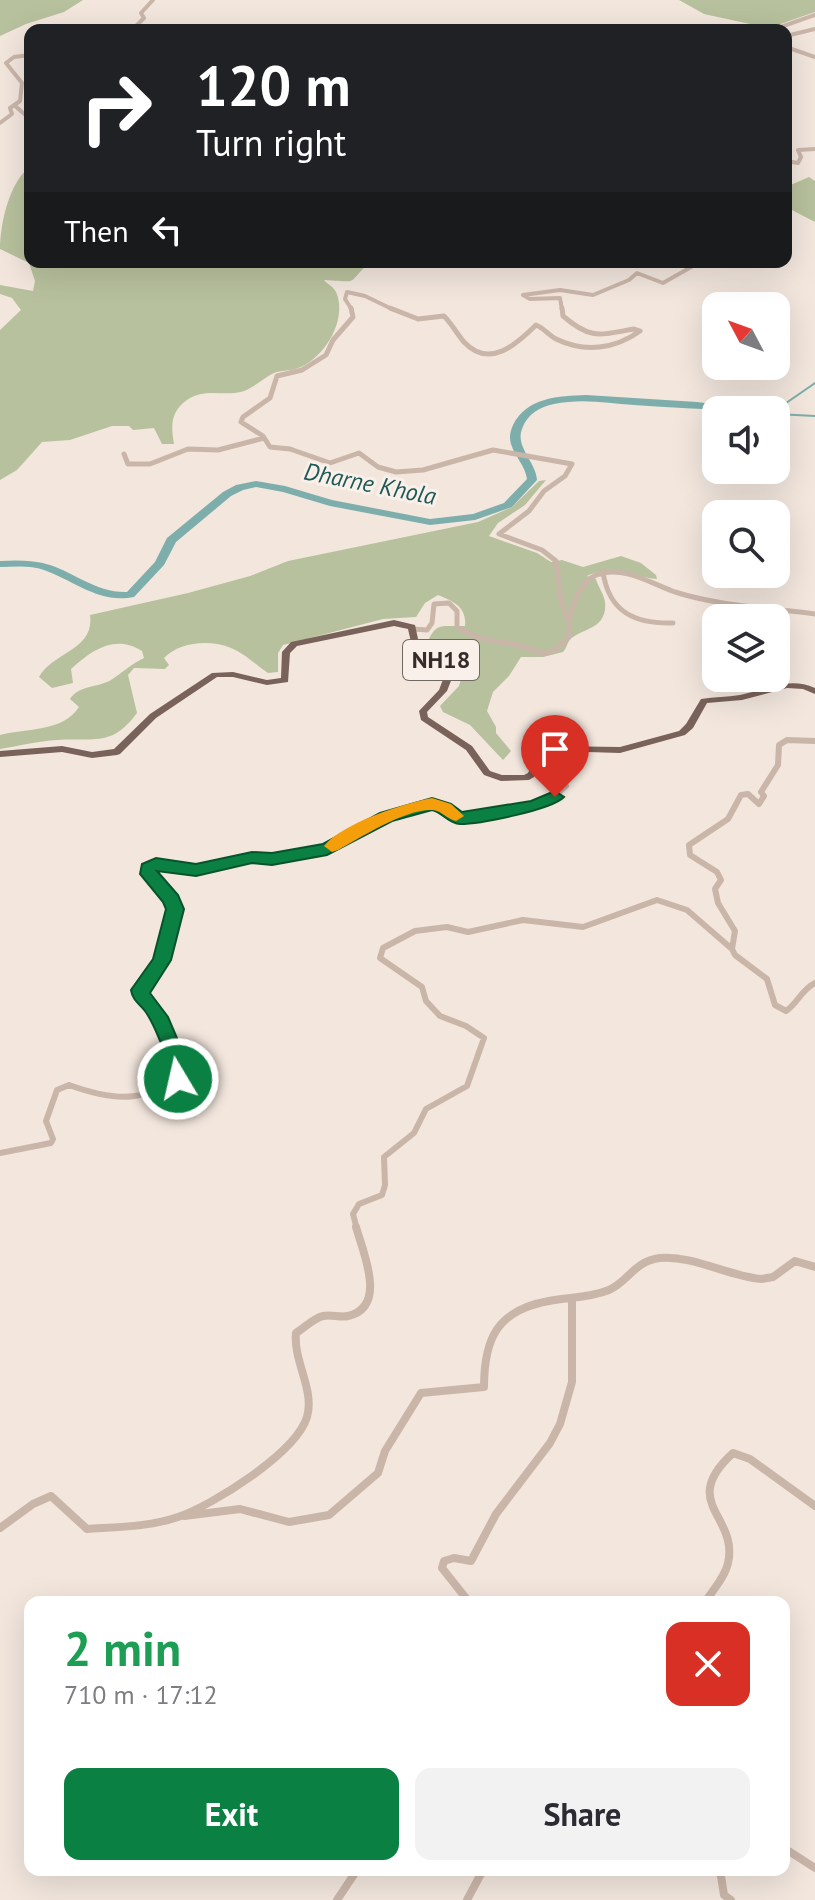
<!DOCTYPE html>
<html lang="en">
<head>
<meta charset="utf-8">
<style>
  body { margin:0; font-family:"PT Sans",sans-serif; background:#f2f2f3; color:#2b2b33; height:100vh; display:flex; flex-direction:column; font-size:30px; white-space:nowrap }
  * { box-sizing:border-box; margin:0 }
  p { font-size:26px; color:#7c7c81 }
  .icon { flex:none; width:44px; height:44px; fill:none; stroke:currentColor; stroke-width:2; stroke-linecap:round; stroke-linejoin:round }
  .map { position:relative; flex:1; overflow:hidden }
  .details { position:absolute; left:24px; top:1596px; width:766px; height:280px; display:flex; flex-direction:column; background:#fff; border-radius:16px; box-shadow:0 8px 32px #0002 }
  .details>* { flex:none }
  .top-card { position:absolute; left:24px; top:24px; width:768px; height:244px; border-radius:16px; box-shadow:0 8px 32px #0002; background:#202124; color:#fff; overflow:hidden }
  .needle { width:52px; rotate:311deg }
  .tools { position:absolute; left:702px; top:292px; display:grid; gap:16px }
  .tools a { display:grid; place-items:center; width:88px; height:88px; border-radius:16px; background:#fff; box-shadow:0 8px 32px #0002; font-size:40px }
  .pin { position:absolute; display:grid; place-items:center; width:68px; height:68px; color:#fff; margin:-82px -34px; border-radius:50% 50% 50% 0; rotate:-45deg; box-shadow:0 0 8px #0007 }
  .pin .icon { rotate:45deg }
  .me { position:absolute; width:88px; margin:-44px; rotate:351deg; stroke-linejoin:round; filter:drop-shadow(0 0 6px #0008) }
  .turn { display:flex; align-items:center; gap:28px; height:168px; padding:0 40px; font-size:36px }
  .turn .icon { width:104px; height:104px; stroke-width:2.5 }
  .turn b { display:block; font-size:56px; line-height:68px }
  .then { display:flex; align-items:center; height:76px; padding:0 40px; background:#0003; gap:16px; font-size:30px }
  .round { display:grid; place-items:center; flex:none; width:84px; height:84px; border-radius:16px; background:#f2f2f3 }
  .summary { display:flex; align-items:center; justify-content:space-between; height:136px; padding:0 40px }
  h1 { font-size:48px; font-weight:700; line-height:60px; color:#1e9e55 }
  .primary-button { display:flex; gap:16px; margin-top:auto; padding:16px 40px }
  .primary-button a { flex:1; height:92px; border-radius:16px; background:#0b8043; color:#fff; font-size:32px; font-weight:700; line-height:92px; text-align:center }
  .primary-button a+a { background:#f2f2f3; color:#2b2b33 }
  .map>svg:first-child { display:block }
  .green { fill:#b8c19d }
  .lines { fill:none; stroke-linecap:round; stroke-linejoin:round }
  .stream { stroke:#7daeac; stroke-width:2 }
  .river { fill:#7daeac; fill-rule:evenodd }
  .minor-far3 { stroke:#cab5a9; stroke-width:4 }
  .minor-far2 { stroke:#cab5a9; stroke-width:5 }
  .minor-far1 { stroke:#cab5a9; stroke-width:6 }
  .minor { stroke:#cab5a9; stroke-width:8 }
  .primary { fill:#79625a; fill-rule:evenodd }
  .route { fill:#0b8043; stroke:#07532c; stroke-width:2 }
  .slow { fill:#f59e0b }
  .labels { text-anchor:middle; stroke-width:6; stroke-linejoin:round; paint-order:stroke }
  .far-water-label { font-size:24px; font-style:italic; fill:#1f5857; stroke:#f9f1e9 }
  .shield { fill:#f9f1e9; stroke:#716763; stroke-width:2 }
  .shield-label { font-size:24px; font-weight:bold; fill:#372c29 }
</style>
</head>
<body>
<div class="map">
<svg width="815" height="1900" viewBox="0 0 815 1900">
  <rect width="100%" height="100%" fill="#f2e6dd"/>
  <path class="green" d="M 0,0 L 83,0 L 64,12 L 26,24 L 0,36 Z
    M 679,0 L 815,0 L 815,12 L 769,28 L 704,14 Z
    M 30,167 L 30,262 L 370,262 C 345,285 362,282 324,280 C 326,283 334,287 336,292 C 348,319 325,358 298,368 C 291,371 281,370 274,373 C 263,378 253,389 241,392 C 223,396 203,388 187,400 C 170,412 171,426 174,444 L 162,444 L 154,428 L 133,430 L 129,426 L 112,426 L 70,440 L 42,442 L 17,470 L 0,480 L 0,330 L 21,310 L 12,298 L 0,294 L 0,285 L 33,291 L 35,281 L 29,263 L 0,249 C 0,225 9,182 30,167 Z
    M 809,177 L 815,181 L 815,222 L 786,207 L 786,187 Z
    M 546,480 L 525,505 L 498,523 L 489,536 L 537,553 L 551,562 L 562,560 L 583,567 L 621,556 L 641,563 L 656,575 L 657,579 C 631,577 613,563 587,576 L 596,579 C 598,587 604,594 605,602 C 608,631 579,628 569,641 C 567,644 566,649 563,652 L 543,657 L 521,657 L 509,676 L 493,692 L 487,711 L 496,727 L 496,733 L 511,751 L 503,760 L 470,725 L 443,712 L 440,706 L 459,686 L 463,672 C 453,659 433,658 426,646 C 436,621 440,627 465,626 C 467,607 453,601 438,595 L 425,603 L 416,617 L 383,619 L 283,645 L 278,653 L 278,672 L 268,673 C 256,665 244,653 231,648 C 210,639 179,642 164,658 L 169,665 L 165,669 L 134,668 L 128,675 L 137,713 C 111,748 94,737 57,740 C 38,741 19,746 0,749 L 0,735 C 27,728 63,732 79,707 L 70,699 C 79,685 97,688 111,680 C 122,673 131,664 144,658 L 142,651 C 115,634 92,650 71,669 L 73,683 L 52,688 L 39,677 C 53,652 95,650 90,615 L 188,593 L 250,576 L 288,561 L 478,522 L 512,507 L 539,481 Z"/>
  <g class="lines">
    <path class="stream" d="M 776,410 L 815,383
      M 776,414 L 815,416"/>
    <path class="river" d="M 586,395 L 697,402 L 734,407 L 739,410 C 704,410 669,407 634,405 C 608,403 581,398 554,404 C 540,407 527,414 522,429 C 515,447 536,462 537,480 L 512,507 L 475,520 L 430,525 L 330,506 L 283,492 L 256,487 L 243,490 L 231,496 L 176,542 L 164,565 L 134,597 C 99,604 75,581 44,570 C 30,565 15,567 0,567 L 0,561 C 17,560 34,560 50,565 C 77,574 97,593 127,592 L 155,562 L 167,538 L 223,492 L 236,485 L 256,481 L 285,486 L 332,500 L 430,519 L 473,514 L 504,503 L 527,479 C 525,465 515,457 511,444 C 509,437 510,432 513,425 C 527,397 559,396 586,395 Z"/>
    <path class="minor-far3" d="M 132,30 L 144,18 L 141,13 L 153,0
      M 772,30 L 815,15
      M 786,36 L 815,29
      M 786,47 L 815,57
      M 14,105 L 30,119
      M 0,123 L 12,114 L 10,108 L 20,101 L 22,83 L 6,63 L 14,57 L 30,55
      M 786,161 L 798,163 L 801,157 L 798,150 L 815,149
      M 352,310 L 345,299 L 347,292 L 365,296 L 394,310
      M 562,310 L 560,298 L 530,299 L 523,295 L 560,290 L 593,295 L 629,280 L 637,273 L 663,283 L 700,262"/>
    <path class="minor-far2" d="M 351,308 L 353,317 L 333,340 L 326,355 L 302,370 L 277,376 L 270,398 L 243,417 L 241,422 L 263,436 L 270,447 L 290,449 L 330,463 L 359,453 L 378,467 L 396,472 L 423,470 L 493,450 L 572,464 L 565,476 L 544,491 L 529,511 L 499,534 L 542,550 L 556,561 L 561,601 L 568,620
      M 390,308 L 418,319 L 444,316 C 452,324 457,334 464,342 C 489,369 516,345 536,325 C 544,328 548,335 556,339 C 585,353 615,349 640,331 L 634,329 C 599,335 591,340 563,316 L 562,308
      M 124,454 L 128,464 L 150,464 L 188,449 L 218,450 L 264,438
      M 603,572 C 609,613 636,624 673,623
      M 413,629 L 427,630 L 432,623 L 434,604 L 449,603 L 457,611 L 457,627 C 481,641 486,639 512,644 C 539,648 546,666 569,636 C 568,617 577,580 599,574 C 625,566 652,584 675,592 C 719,606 769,608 815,614"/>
    <path class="minor-far1" d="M 732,949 L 735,955 L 767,979 L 775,1005 L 786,1011 C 798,1003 801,990 815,983
      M 0,1153 L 51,1143 L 53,1139 L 46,1121 L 57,1090 L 69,1085 C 119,1103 149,1103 190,1067 C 164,1047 171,1035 155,1011 C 150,1003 142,999 140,990 C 153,970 186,922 170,898 C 162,887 152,882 148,868 L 156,864 L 196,870 L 252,857 L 272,859 L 327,849 L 386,817 L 432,804 L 445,808 L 459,818 C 495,812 539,813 566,786 L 536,769
      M 357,1229 L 353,1214 L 359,1204 L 382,1195 L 385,1185 L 384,1157 L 414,1133 L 426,1109 L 467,1086 L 484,1038 L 466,1026 L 440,1016 L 426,1001 L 422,987 L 380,958 L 383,948 L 415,931 L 447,927 L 468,932 L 523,920 L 583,927 L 657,900 L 687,910 L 732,949 L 735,931 L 718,903 L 715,889 L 721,880 L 717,872 L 690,855 L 689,845 L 728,819 L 741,795 L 748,794 L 759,804 L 764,796 L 761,792 L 778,765 L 779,745 L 787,740 L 815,741"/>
    <path class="minor" d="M 184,1516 L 240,1509 L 289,1522 L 329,1515 L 378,1473 L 385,1451 L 421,1393 L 484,1387 C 484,1339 497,1310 549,1301 C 570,1297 589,1298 609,1290 C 628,1282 634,1261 660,1258 C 693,1255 728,1276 761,1279 L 773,1277 L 795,1261 L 815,1267
      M 0,1528 L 33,1504 L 51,1496 L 87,1529 C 117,1527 149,1527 178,1517 C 213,1505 296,1453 307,1417 C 315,1390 293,1361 296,1333 C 304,1328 314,1318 323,1316 C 331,1314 340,1318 348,1316 C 388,1307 363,1252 356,1227
      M 469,1602 L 442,1568 L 444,1561 L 454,1558 L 471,1561 L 496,1514 L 550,1443 L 560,1424 L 572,1382 L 572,1302
      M 705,1602 C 713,1590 725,1577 728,1563 C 739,1516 678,1503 733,1453 L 750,1459 L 815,1506
      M 784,1848 L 815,1868
      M 720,1870 L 724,1895 L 731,1900
      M 337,1900 L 357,1870
      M 467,1900 L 483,1870"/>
    <path class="primary" d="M 394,620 L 415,625 L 420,648 L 456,668 L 447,691 L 427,712 L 428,717 L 472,746 L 490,771 L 502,775 L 524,775 L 528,773 L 541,750 L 551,746 L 620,747 L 679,731 L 686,724 L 701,699 C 714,697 727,697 740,695 C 766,690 788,676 815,688 L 815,694 L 803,689 L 787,688 L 742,700 L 707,703 L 693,728 L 685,735 L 620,753 L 555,751 L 547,754 L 534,777 L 529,780 L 501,781 L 484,775 L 466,750 L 421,720 L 419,711 L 439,690 L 447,669 L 413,651 L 408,629 L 394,626 L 297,646 L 290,653 L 288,682 L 267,685 L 233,677 L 217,677 L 156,718 L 120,754 L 117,755 L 92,758 L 62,752 L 0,757 L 0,751 L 62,746 L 92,752 L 114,749 L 150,714 L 212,673 L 233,672 L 267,680 L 281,678 L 282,652 L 291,642 Z"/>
  </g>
  <path class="route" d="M 555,791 L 564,797 C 551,810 480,824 460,824 C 449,824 442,812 432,810 L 392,821 L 327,855 L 272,865 L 252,863 L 196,876 L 157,871 L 178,895 L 184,909 L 171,960 L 150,993 L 168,1017 L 182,1050 L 200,1067 L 185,1084 L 171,1084 L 168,1079 L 178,1068 C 160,1052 159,1030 145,1011 C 139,1003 133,1001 131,990 L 153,959 L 166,909 L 163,902 L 140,874 L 142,864 L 156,858 L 196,864 L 252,852 L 272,853 L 323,844 L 380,813 L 432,798 L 451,804 L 462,812 L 531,801 Z"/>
  <path class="slow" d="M 432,798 L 451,804 L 464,816 L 456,821 C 447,819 442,811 433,810 C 407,808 361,837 338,850 L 332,852 L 324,846 C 343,823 402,804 432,798 Z"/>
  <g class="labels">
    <g class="far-water-label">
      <text transform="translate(370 484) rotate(11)" y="8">Dharne Khola</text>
    </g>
    <rect class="shield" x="403" y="640" width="76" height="40" rx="6"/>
    <g class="shield-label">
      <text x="441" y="668">NH18</text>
    </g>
  </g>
</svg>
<div class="tools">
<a><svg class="needle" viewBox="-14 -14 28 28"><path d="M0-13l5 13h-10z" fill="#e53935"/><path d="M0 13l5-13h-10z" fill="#7c7c81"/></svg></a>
<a><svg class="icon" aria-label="sound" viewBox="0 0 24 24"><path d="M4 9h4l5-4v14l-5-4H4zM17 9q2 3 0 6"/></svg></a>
<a><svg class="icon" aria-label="search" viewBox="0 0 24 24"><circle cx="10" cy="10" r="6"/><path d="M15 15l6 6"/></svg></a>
<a><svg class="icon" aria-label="layers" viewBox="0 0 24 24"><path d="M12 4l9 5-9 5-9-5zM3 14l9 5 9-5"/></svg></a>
</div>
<div class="pin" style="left:555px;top:797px;background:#d93025"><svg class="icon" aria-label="arrive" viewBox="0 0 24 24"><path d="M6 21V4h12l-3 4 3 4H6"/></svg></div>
<svg class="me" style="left:178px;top:1079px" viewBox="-20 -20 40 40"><circle r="17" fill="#0b8043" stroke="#fff" stroke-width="3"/><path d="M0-11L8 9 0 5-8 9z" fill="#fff"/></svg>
<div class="top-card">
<div class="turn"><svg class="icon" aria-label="right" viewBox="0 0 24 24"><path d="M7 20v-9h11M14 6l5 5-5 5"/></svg><div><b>120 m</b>Turn right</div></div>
<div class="then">Then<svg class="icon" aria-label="left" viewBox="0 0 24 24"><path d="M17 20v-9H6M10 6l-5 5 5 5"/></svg></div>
</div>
<section class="details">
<div class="summary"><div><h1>2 min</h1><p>710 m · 17:12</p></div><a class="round" style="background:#d93025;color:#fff"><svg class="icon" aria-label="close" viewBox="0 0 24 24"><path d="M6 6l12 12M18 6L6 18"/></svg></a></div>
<div class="primary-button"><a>Exit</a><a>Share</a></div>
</section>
</div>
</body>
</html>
